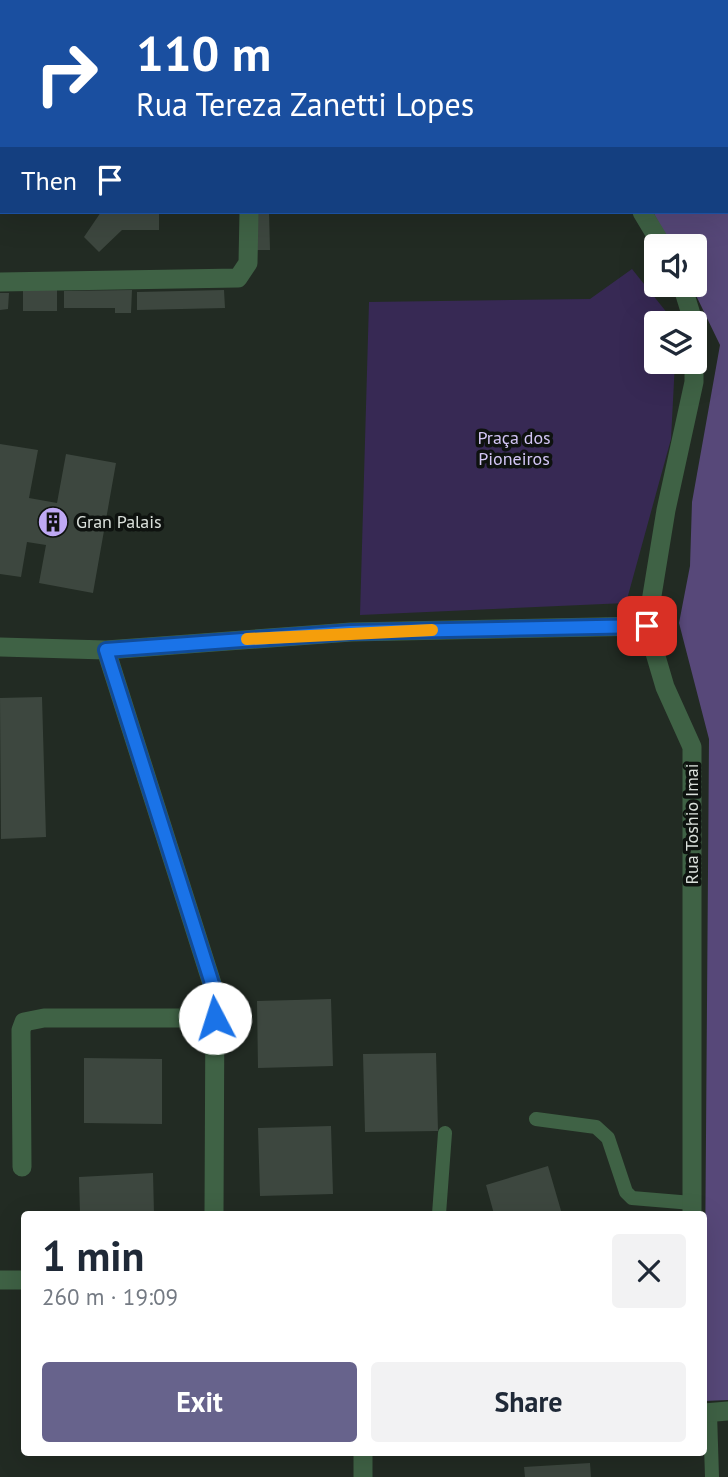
<!DOCTYPE html>
<html lang="en">
<head>
<meta charset="utf-8">
<style>
  body { margin:0; font-family:"PT Sans",sans-serif; background:#f2f2f3; color:#1f2937; height:100vh; display:flex; flex-direction:column; font-size:26px; white-space:nowrap }
  * { box-sizing:border-box; margin:0 }
  p { font-size:23px; color:#747a83 }
  .icon { flex:none; width:38px; height:38px; fill:none; stroke:currentColor; stroke-width:2; stroke-linecap:round; stroke-linejoin:round }
  .map { position:relative; flex:1; overflow:hidden }
  .sheet { position:absolute; left:21px; top:1211px; width:686px; height:245px; display:flex; flex-direction:column; background:#fff; border-radius:7px; box-shadow:0 7px 28px #0002 }
  .sheet>* { flex:none }
  .top-card { position:absolute; left:0px; top:0px; width:728px; height:214px; box-shadow:0 7px 28px #0002; background:#1a4fa0; color:#fff; overflow:hidden }
  .buttons { position:absolute; left:644px; top:234px; display:grid; gap:14px }
  .buttons a { display:grid; place-items:center; width:63px; height:63px; border-radius:7px; background:#fff; box-shadow:0 7px 28px #0002; font-size:35px }
  .pin { position:absolute; display:grid; place-items:center; width:60px; height:60px; color:#fff; margin:-30px; border-radius:14px; box-shadow:0 4px 10px #0006 }
  .me { position:absolute; width:77px; margin:-38px; rotate:355deg; stroke-linejoin:round; filter:drop-shadow(0 0 5px #0008) }
  .turn { display:flex; align-items:center; gap:24px; height:147px; padding:0 21px; font-size:32px }
  .turn .icon { width:91px; height:91px; stroke-width:2.5 }
  .turn b { display:block; font-size:49px; line-height:60px }
  .then { display:flex; align-items:center; height:66px; padding:0 21px; background:#0003; gap:14px; font-size:26px }
  .round { display:grid; place-items:center; flex:none; width:74px; height:74px; border-radius:7px; background:#f2f2f3 }
  .head { display:flex; align-items:center; justify-content:space-between; height:119px; padding:0 21px }
  h1 { font-size:42px; font-weight:700; line-height:52px }
  .button { display:flex; gap:14px; margin-top:auto; padding:14px 21px }
  .button a { flex:1; height:80px; border-radius:7px; background:#67638c; color:#fff; font-size:28px; font-weight:700; line-height:80px; text-align:center }
  .button a+a { background:#f2f2f3; color:#1f2937 }
  .map>svg:first-child { display:block }
  .green { fill:#372954 }
  .forest { fill:#574879 }
  .building { fill:#3d473f }
  .lines { fill:none; stroke-linecap:round; stroke-linejoin:round }
  .service { stroke:#3f6245; stroke-width:14 }
  .minor { stroke:#3f6245; stroke-width:19 }
  .route-casing { stroke:#114b97; stroke-width:18 }
  .route { stroke:#1a73e8; stroke-width:12 }
  .slow { stroke:#f59e0b; stroke-width:12 }
  .labels { text-anchor:middle; stroke-width:7; stroke-linejoin:round; paint-order:stroke }
  .park-label { font-size:18px; fill:#d3c6f5; stroke:#0e120f }
  .poi-label { font-size:18px; fill:#dbe1dc; stroke:#0e120f; text-anchor:start }
  .street-label { font-size:18px; fill:#dbe1dc; stroke:#0e120f }
</style>
</head>
<body>
<div class="map">
<svg width="728" height="1477" viewBox="0 0 728 1477">
  <rect width="100%" height="100%" fill="#222b23"/>
  <path class="green" d="M 632,269 L 672,319 L 672,324 L 656,324 L 656,362 L 675,362 L 671,439 L 626,603 L 360,615 L 369,302 L 590,299 Z"/>
  <path class="forest" d="M 630,0 L 728,0 L 728,1400 L 704,1401 L 709,739 L 679,623 L 690,566 L 692,502 L 720,345 L 691,285 L 695,285 L 695,247 L 672,247 L 653,212 L 726,212 L 726,2 Z"/>
  <path class="building" d="M 101,212 L 159,212 L 159,230 L 122,230 L 99,252 L 84,237 Z
    M 253,212 L 269,212 L 270,250 L 254,250 Z
    M 23,290 L 57,290 L 57,311 L 23,311 Z
    M 132,290 L 131,313 L 115,313 L 115,308 L 64,308 L 64,291 Z
    M 224,290 L 225,308 L 137,310 L 137,292 Z
    M 0,293 L 9,293 L 8,309 L 0,310 Z
    M 0,444 L 38,450 L 29,498 L 57,503 L 66,454 L 116,463 L 93,593 L 39,583 L 46,545 L 27,542 L 21,577 L 0,574 Z
    M 42,697 L 46,837 L 1,839 L 0,698 Z
    M 331,999 L 333,1066 L 258,1068 L 257,1001 Z
    M 436,1053 L 438,1131 L 365,1132 L 363,1054 Z
    M 84,1058 L 162,1059 L 162,1124 L 84,1123 Z
    M 331,1126 L 333,1194 L 260,1196 L 258,1128 Z
    M 548,1166 L 562,1214 L 494,1214 L 486,1185 Z
    M 153,1173 L 154,1214 L 80,1214 L 79,1177 Z
    M 590,1463 L 591,1477 L 525,1477 L 524,1467 Z"/>
  <g class="lines">
    <path class="service" d="M 536,1119 L 596,1127 L 608,1138 L 626,1192 L 632,1198 L 692,1203
      M 439,1214 L 445,1133
      M 710,1413 L 712,1477"/>
    <path class="minor" d="M 242,0 L 242,2
      M 586,2 L 586,0
      M 642,212 L 663,247
      M 0,282 L 238,278 L 248,263 L 249,212
      M 682,285 L 694,324
      M 0,647 L 106,650 L 351,632 L 647,626
      M 106,650 L 215,993 L 214,1214
      M 22,1167 L 21,1030 L 24,1022 L 44,1018 L 215,1018
      M 692,1214 L 692,747 L 665,687 L 647,626 L 666,510 L 694,382 L 694,362
      M 0,1280 L 24,1280
      M 704,1413 L 728,1411
      M 363,1452 L 363,1477"/>
  </g>
  <g class="lines">
    <g class="route-casing">
      <path id="route" d="M 215,1018 L 215,993 L 106,650 L 351,632 L 647,626"/>
    </g>
    <use href="#route" class="route"/>
    <path class="slow" d="M 247,639 L 432,630"/>
  </g>
  <defs>
    <g id="building-disc" transform="scale(1.575)"><circle r="9.5" fill="#bfa9f4" stroke="#0e120f"/><path d="M-4-6H4V6H1V3H-1V6H-4ZM-2.5-4.3h1.7v1.8h-1.7ZM.8-4.3h1.7v1.8H.8ZM-2.5-1h1.7V.8h-1.7ZM.8-1h1.7V.8H.8Z" fill="#111"/></g>
  </defs>
  <g fill-rule="evenodd">
    <use href="#building-disc" x="53" y="522"/>
  </g>
  <g class="labels">
    <g class="park-label">
      <text x="514" y="444">Praça dos<tspan x="514" dy="21">Pioneiros</tspan></text>
    </g>
    <g class="poi-label">
      <text x="76" y="528">Gran Palais</text>
    </g>
    <g class="street-label">
      <text transform="translate(692 824) rotate(-90)" y="6">Rua Toshio Imai</text>
    </g>
  </g>
</svg>
<div class="buttons">
<a><svg class="icon" aria-label="sound" viewBox="0 0 24 24"><path d="M4 9h4l5-4v14l-5-4H4zM17 9q2 3 0 6"/></svg></a>
<a><svg class="icon" aria-label="layers" viewBox="0 0 24 24"><path d="M12 4l9 5-9 5-9-5zM3 14l9 5 9-5"/></svg></a>
</div>
<div class="pin" style="left:647px;top:626px;background:#d93025"><svg class="icon" aria-label="arrive" viewBox="0 0 24 24"><path d="M6 21V4h12l-3 4 3 4H6"/></svg></div>
<svg class="me" style="left:215px;top:1018px" viewBox="-20 -20 40 40"><circle r="19" fill="#fff"/><path d="M0-13L10 11 0 6-10 11z" fill="#1a73e8"/></svg>
<div class="top-card">
<div class="turn"><svg class="icon" aria-label="right" viewBox="0 0 24 24"><path d="M7 20v-9h11M14 6l5 5-5 5"/></svg><div><b>110 m</b>Rua Tereza Zanetti Lopes</div></div>
<div class="then">Then<svg class="icon" aria-label="arrive" viewBox="0 0 24 24"><path d="M6 21V4h12l-3 4 3 4H6"/></svg></div>
</div>
<section class="sheet">
<div class="head"><div><h1>1 min</h1><p>260 m · 19:09</p></div><a class="round"><svg class="icon" aria-label="close" viewBox="0 0 24 24"><path d="M6 6l12 12M18 6L6 18"/></svg></a></div>
<div class="button"><a>Exit</a><a>Share</a></div>
</section>
</div>
</body>
</html>
